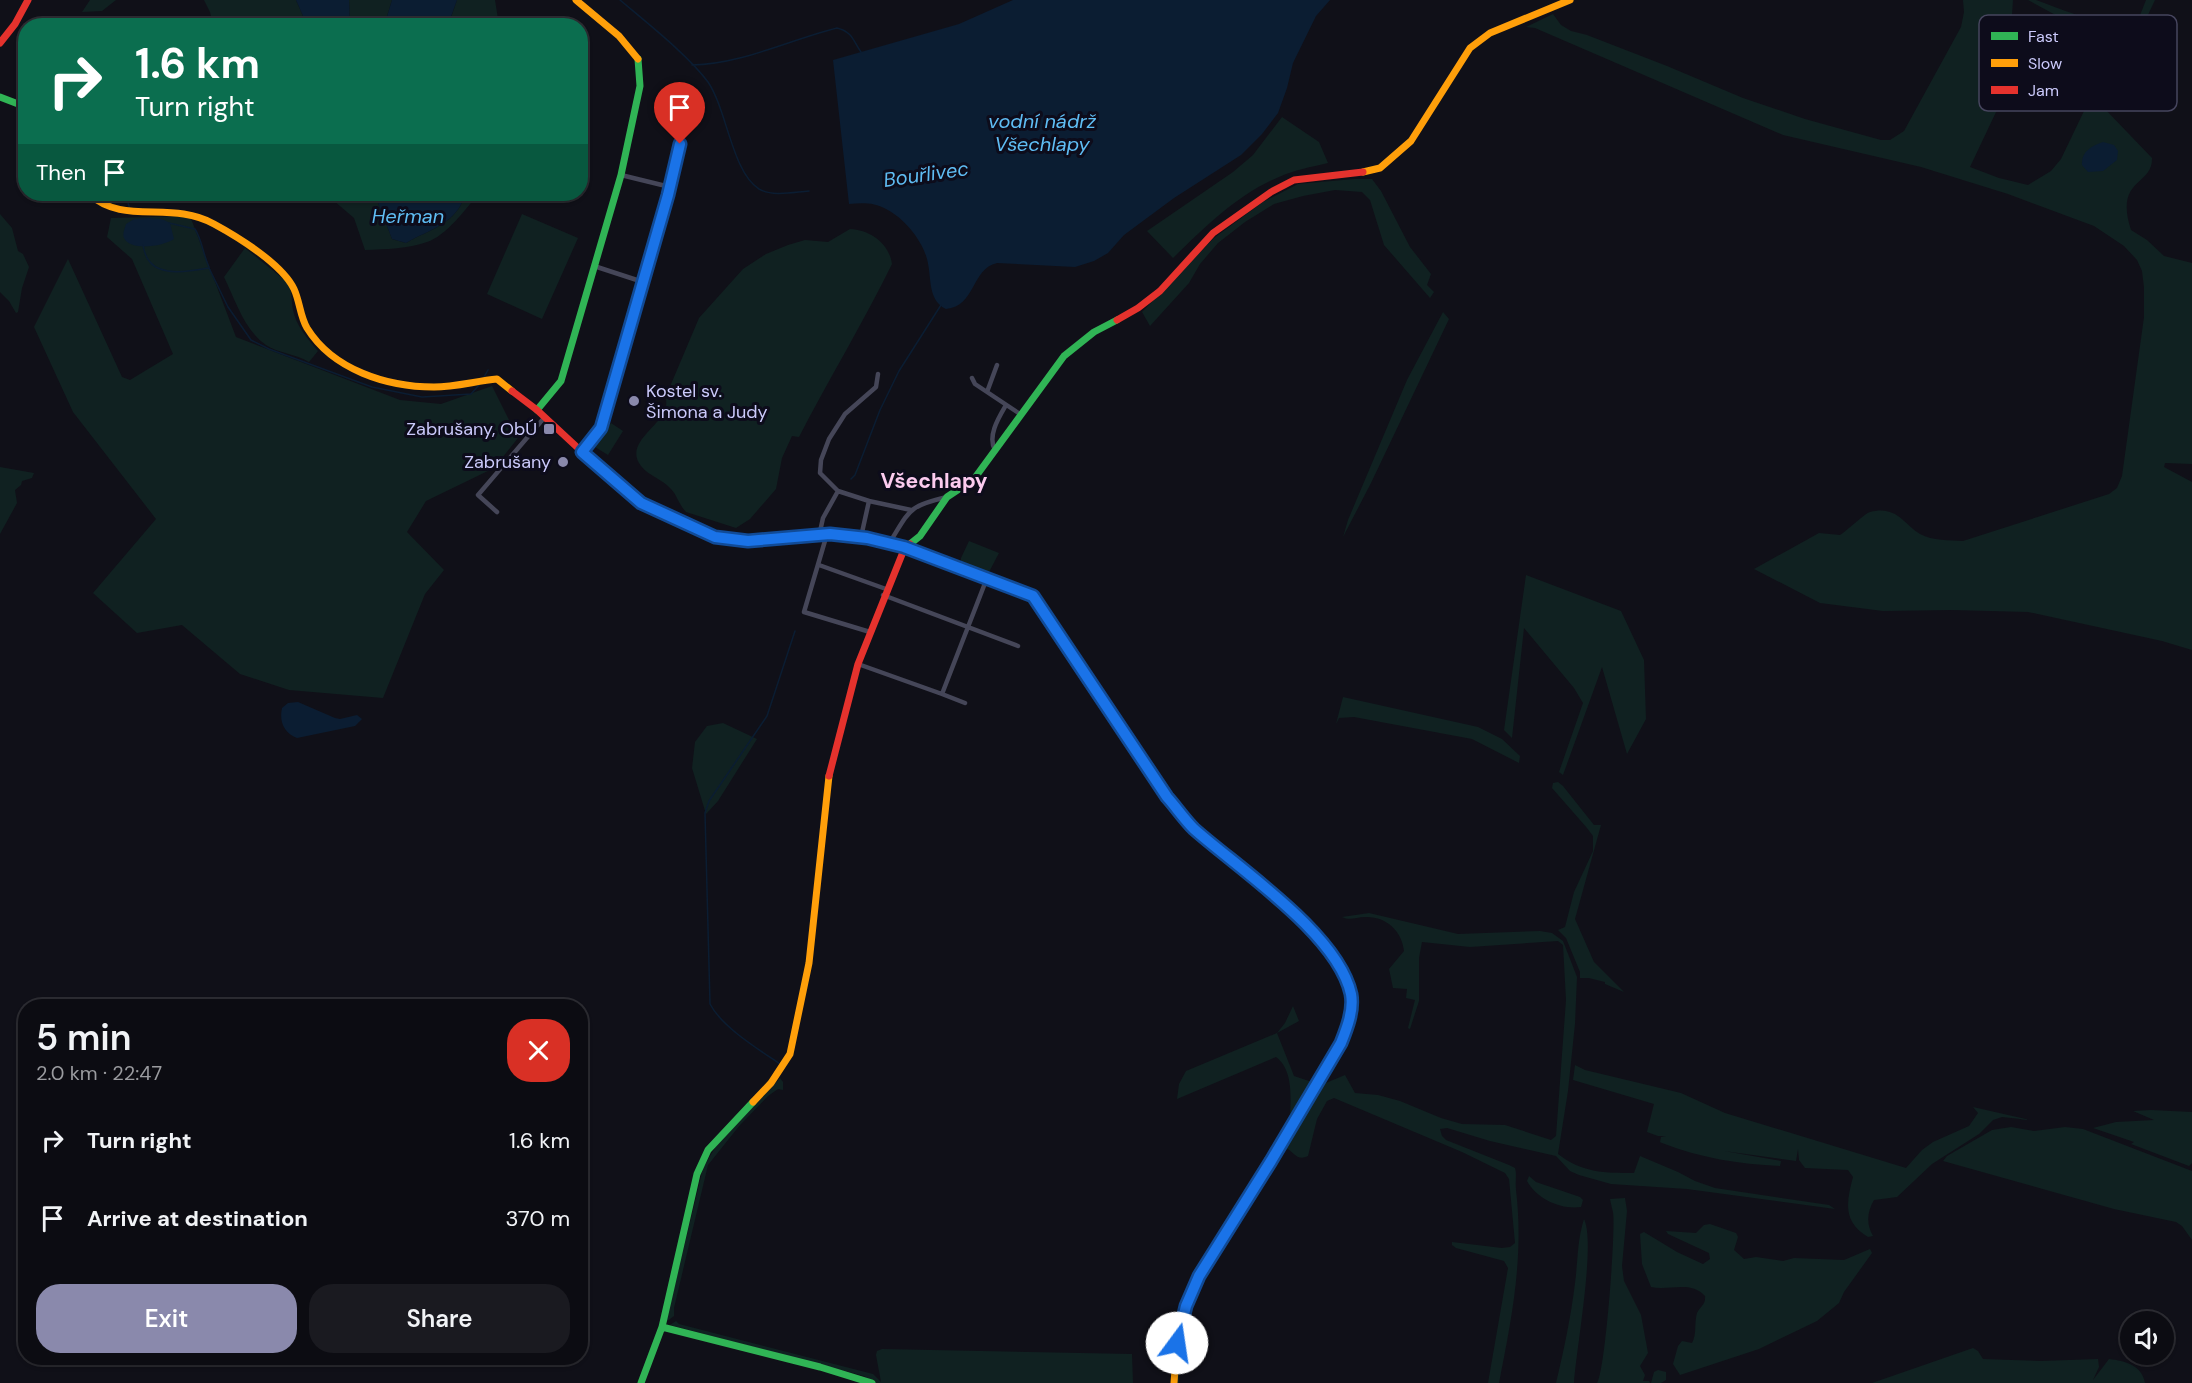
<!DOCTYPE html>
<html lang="en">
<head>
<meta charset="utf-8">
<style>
  body { margin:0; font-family:"DM Sans",sans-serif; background:#1a1a20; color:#f1f3f6; height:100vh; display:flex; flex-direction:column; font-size:22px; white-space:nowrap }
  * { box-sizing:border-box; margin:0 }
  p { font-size:20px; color:#9a9b9f }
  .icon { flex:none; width:33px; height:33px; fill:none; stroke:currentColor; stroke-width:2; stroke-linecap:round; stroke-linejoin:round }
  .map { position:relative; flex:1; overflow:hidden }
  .details { position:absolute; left:18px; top:999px; width:570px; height:366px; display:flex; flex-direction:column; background:#0c0c12; border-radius:24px; box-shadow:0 2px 4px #0004,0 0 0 2px #2c2c32 }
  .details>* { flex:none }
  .guide { position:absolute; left:18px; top:18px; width:570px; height:183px; border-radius:24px; box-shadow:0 2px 4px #0004,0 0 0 2px #2c2c32; background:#0b6e4f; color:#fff; overflow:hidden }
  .fabs { position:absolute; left:2120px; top:1311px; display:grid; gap:12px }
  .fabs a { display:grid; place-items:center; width:54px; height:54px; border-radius:50%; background:#0c0c12; box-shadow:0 2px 4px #0004,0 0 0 2px #2c2c32; font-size:30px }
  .pin { position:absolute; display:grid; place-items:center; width:51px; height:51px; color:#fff; margin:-62px -26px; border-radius:50% 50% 50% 0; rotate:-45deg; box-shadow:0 0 6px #0007 }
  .pin .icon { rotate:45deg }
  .me { position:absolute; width:66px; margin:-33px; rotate:14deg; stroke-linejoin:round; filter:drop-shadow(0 0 4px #0008) }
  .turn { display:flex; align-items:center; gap:21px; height:126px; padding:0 18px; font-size:27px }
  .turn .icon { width:78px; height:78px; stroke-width:2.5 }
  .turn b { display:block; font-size:42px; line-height:51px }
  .then { display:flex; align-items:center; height:57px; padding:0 18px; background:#0003; gap:12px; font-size:22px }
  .round { display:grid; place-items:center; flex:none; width:63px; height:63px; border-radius:24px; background:#1a1a20 }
  .summary { display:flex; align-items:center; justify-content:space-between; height:102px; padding:0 18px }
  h1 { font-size:36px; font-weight:600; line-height:45px }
  .cta { display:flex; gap:12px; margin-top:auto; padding:12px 18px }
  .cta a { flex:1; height:69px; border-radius:24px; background:#8a89ac; color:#fff; font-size:24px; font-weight:600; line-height:69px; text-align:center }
  .cta a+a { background:#1a1a20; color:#f1f3f6 }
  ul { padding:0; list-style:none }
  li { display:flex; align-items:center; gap:18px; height:78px; padding:0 18px }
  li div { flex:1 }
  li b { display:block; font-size:22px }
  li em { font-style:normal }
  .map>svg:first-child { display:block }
  .green { fill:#102121 }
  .water { fill:#0b1d32 }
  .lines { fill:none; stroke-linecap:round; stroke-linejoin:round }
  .stream { stroke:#0b1d32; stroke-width:1.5 }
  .street { stroke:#454658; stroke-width:4.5 }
  .fast { stroke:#30b455; stroke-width:7 }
  .slow { stroke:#ff9f0a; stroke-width:7 }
  .jam { stroke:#e5322d; stroke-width:7 }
  .route-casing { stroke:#114b97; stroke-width:15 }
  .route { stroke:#1a73e8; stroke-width:10 }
  .poi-dot { fill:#8a89ac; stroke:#0d0c1b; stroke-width:2 }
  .labels { text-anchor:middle; stroke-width:6; stroke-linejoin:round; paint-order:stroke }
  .poi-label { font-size:18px; fill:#cbcafb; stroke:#0d0c1b; text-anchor:end }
  .water-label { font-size:20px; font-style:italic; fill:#5fbdf4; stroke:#0d0c1b }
  .quarter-label { font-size:21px; font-weight:bold; fill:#fccbef; stroke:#0d0c1b }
  .key { fill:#0d0c1b; stroke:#46455e; stroke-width:1.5 }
  .key-label { font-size:16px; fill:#cbcafb }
</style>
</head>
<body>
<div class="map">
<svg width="2192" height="1383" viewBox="0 0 2192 1383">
  <rect width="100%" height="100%" fill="#101018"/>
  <path class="green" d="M 90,0 L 116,0 L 102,11 L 82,12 Z
    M 204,0 L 296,0 L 307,25 L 213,25 L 210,12 Z
    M 349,0 L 392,0 L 385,23 L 382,25 L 350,25 Z
    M 457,0 L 495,0 L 499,25 L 448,26 Z
    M 1963,0 L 2013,0 L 2011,30 L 2002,57 L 2006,85 L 2005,93 L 1970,167 L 1999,178 L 2028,185 L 2051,171 L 2061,159 L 2119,38 L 2110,31 L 2061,18 L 2028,0 L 2036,0 C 2056,7 2119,34 2137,23 L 2146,0 L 2155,0 L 2104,108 L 2152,158 C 2153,186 2114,178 2131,230 L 2147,240 L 2164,256 L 2192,263 L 2192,464 L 2165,463 L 2164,467 L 2192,482 L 2192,650 L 2162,641 L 2028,612 L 1952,610 L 1883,611 L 1820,603 L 1754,569 L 1819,533 L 1840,535 C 1847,531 1865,513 1870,512 C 1896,505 1903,523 1920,534 C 1933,541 1949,540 1963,541 L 2109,494 L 2117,488 L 2122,476 L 2144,317 L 2144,287 L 2142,271 L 2137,260 L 2124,246 L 2094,226 L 2008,194 L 1921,167 L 1783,135 L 1535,28 L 1526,27 L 1553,14 L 1561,25 L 1571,31 L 1587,35 L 1667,66 L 1743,98 L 1805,119 L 1881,140 L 1890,140 L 1904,131 L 1961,27 L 1964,12 Z
    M 1282,117 L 1319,142 L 1328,163 C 1311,167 1294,170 1279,177 C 1238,194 1204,228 1173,258 L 1147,231 L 1233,172 L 1253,155 Z
    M 1354,179 L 1372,179 L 1381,191 L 1410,247 L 1431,274 L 1427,285 L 1434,292 L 1430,298 L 1384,245 L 1370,200 L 1362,192 L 1335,190 L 1303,196 L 1274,204 L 1245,222 L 1218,243 L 1200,264 L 1189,283 L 1150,326 L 1142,312 L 1214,238 L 1263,202 L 1298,184 Z
    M 311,194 L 370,194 L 377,200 L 392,239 L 406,243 C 430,229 457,224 465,194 L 478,194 C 466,209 446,236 427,242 C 408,249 386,249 365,250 L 354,218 L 333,200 Z
    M 0,214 L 12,228 L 18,251 L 23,254 L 29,267 L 22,288 L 18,312 L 16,313 L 9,301 L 0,292 Z
    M 522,214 L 578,238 L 542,319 L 487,294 Z
    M 190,216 L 236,337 L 400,400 L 441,404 L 492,386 L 518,438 L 494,468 L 426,501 L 407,532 L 444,570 L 425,594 L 383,698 L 289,690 L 240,674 L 182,625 L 137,633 L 93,593 L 156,519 L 73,412 L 34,327 L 68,259 L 122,377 L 130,380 L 173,354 L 132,259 L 107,237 L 111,218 Z
    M 850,229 C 870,230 889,243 892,264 C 863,323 829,379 799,437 L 792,436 L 782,458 L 776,489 L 750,519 L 736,528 L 686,512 C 679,505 677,495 671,489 C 662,479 649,476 641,466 C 624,444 658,428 665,410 C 667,406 666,400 666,396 L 699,318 L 743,269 L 766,254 L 788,245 L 805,240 L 828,242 Z
    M 245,248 L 287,282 C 293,292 291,300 293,310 C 296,326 308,339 318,351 L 309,362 C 296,354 278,353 266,345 C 244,330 235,299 224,277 Z
    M 1443,312 L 1449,319 L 1371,483 L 1343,537 L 1348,520 L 1407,380 Z
    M 611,423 L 623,431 L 608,455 L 595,447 Z
    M 0,467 L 34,473 L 32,478 L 22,481 L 21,485 L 15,490 L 17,503 L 0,534 Z
    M 969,541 L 999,553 L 989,572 L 986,573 L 961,563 L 961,558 Z
    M 1526,575 L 1621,611 L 1644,660 L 1646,719 L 1627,754 L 1602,667 L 1563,775 L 1559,772 L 1583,703 L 1574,688 L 1524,628 L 1512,738 L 1504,730 Z
    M 1343,697 L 1478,727 L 1502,739 L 1520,756 L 1519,763 L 1472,739 L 1354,717 L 1339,718 L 1336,724 Z
    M 723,723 L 757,739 L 718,801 L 706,814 L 692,768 L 695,742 L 707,726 Z
    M 1558,782 L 1563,786 L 1594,825 L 1601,825 L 1575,919 L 1594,962 L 1624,992 L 1605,984 L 1605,982 L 1589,978 L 1580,978 L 1580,972 L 1566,938 L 1558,930 L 1565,927 L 1574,892 L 1593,851 L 1593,836 L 1587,828 L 1552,788 L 1553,783 Z
    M 1369,913 L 1458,934 L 1540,931 L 1552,933 L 1563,941 L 1577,977 L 1575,1024 L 1568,1091 L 1558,1154 C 1582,1173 1605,1173 1634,1173 L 1640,1156 L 1678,1172 L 1695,1181 L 1715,1188 L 1829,1205 L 1835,1209 L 1687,1189 L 1611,1184 L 1579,1175 L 1570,1171 L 1556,1156 L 1490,1141 L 1447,1128 L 1440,1129 L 1442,1136 L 1446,1140 L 1509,1165 L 1515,1168 C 1517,1175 1515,1181 1516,1190 C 1524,1257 1512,1317 1499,1383 L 1488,1383 L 1508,1268 L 1504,1261 L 1456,1248 L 1452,1245 L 1452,1242 L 1502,1248 L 1510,1247 L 1515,1243 L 1509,1179 L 1505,1173 L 1462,1152 L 1334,1098 L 1327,1101 L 1317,1119 L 1308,1156 C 1298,1161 1295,1154 1288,1149 L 1285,1150 C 1234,1225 1179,1288 1179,1383 L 1177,1383 L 1180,1334 L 1198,1282 L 1321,1085 L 1345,1075 L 1355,1093 L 1378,1095 L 1400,1101 L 1441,1118 L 1462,1124 L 1505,1125 L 1551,1140 L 1556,1136 L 1566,1000 L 1563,945 L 1558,941 L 1470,947 L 1422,942 L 1419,958 L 1419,1001 L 1410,1029 L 1408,1028 L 1415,1000 L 1406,998 L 1407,989 L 1393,988 L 1389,969 L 1404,951 C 1402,931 1386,916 1365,917 C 1356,917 1350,921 1342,917 Z
    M 1293,1006 L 1299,1021 L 1277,1033 L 1294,1076 L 1315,1083 L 1194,1279 L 1172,1369 L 1166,1369 L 1180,1305 L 1194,1270 L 1231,1215 L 1290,1116 C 1291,1098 1293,1069 1276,1057 L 1177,1099 L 1179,1084 L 1186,1071 L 1277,1033 L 1285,1023 Z
    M 1575,1065 L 1585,1070 L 1681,1093 L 1725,1113 L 1906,1168 L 1922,1150 L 1933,1142 L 1969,1126 L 1978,1113 L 1973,1107 L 2030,1120 L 2002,1117 L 1993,1120 L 1979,1134 L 1932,1164 L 1897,1197 L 1874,1200 C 1867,1212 1866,1224 1873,1236 L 1868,1237 C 1843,1222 1846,1203 1853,1177 L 1848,1170 L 1805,1168 L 1799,1160 L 1798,1149 L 1796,1161 L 1724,1151 L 1781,1161 L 1780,1166 C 1738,1164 1701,1158 1662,1143 L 1660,1142 L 1661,1137 L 1666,1136 L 1658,1136 L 1647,1132 L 1654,1104 L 1573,1080 Z
    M 780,1078 L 783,1082 L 783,1090 L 778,1089 L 768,1096 L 740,1125 L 708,1165 L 674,1308 L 674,1316 L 666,1322 L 703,1168 L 716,1146 Z
    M 2151,1110 L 2192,1112 L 2192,1163 L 2189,1166 L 2131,1144 L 2134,1142 L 2093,1128 L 2116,1122 L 2154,1120 L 2133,1111 Z
    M 2011,1127 L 2034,1131 L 2065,1127 L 2083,1129 L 2192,1171 L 2192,1240 L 2182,1226 L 2176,1222 L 2114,1209 L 1943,1161 L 1947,1156 L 1992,1130 Z
    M 1529,1176 L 1536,1182 L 1580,1197 L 1583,1200 L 1581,1207 C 1561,1210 1537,1199 1527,1181 Z
    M 1625,1198 L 1627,1211 L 1622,1266 L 1624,1281 L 1641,1315 L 1648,1353 L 1640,1366 L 1645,1375 L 1643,1381 L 1649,1381 L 1650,1383 L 1597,1383 C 1605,1373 1616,1230 1613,1212 C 1612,1208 1611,1204 1610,1199 Z
    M 1584,1219 C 1596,1243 1576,1350 1574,1383 L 1556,1383 C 1564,1350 1571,1316 1575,1283 C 1578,1261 1577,1241 1584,1219 Z
    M 1710,1224 L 1736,1233 L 1738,1237 L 1734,1250 L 1744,1259 L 1756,1257 L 1783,1261 L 1794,1258 L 1844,1260 L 1870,1249 L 1872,1253 L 1844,1292 L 1839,1303 L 1817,1321 L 1759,1349 L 1680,1375 L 1673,1364 L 1678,1346 L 1682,1341 L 1692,1343 C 1697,1335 1694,1323 1697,1313 C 1700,1306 1706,1305 1705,1296 C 1691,1280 1669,1291 1651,1287 L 1642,1264 L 1640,1234 L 1644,1232 L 1677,1252 L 1703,1264 L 1710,1259 L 1709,1253 L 1668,1234 L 1666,1231 L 1696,1233 L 1704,1225 Z
    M 676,1321 L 679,1324 L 873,1374 L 881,1382 L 876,1355 L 877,1351 L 882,1349 L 1132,1354 L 1133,1383 L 875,1383 L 864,1376 L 670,1325 Z
    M 1973,1348 L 1978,1351 L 1983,1359 L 2041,1361 L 2098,1359 L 2099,1367 L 2093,1380 L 2109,1359 C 2125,1361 2142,1365 2145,1383 L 1872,1383 Z
    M 1658,1370 L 1666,1372 L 1666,1380 L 1661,1383 L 1651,1383 L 1654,1372 Z"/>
  <path class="water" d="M 296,0 L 349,0 L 350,25 L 307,25 Z
    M 392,0 L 457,0 L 448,25 L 382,25 L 385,23 Z
    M 1013,0 L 1330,0 L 1316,16 L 1293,63 L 1287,88 L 1278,113 L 1262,134 L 1241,155 L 1174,198 L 1124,235 L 1108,253 L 1094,261 L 1075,267 L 997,263 C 971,269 976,306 946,309 C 927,300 932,277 927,259 C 922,240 904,218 886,209 C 874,202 861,203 849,204 L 833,60 L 959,24 Z
    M 2103,142 L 2114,145 L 2118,151 L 2117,160 L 2103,171 L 2088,172 L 2082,165 C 2081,152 2091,146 2103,142 Z
    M 370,194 L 465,194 C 457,224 430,229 406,243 L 392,239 L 377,200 Z
    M 148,218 L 162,219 L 170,223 L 174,239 C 164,246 131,252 124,238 C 122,234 125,228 126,224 L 134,219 Z
    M 298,702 L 335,718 L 340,719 L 357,715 L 362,719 L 355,726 L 297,738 C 284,733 279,722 282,708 L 288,703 Z"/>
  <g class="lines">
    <path class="stream" d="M 620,0 C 647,23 688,55 708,82 C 727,110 732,172 759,189 C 773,197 794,192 809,191
      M 692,65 C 742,64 789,40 837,28 C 853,32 853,41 861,52
      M 125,194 L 130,209
      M 169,223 L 195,229 C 202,240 203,254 209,267
      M 143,245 C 144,251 146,258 150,262 C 162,277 192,271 209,268 L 228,307 L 251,340 L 269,349 L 372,387 L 422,397 L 471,394 L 480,384
      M 484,377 L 488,370
      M 851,479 L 855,475 L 880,410 L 899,371 L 941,305
      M 780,1064 C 758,1049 722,1027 710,1004 L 705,813 L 709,801 L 767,716 L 795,631"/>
    <path class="street" d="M 621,175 L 670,187
      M 594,266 L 643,282
      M 972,378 L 975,384 L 1020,414
      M 987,392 L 997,365
      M 995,450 C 987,436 999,417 1006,405
      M 582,452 L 601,428 L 668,195 L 685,123
      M 838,491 L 820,473 L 821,460 L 829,439 L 845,414 L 876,387 L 878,374
      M 497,512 L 478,495 L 544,418
      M 827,534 L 804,612 L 870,632
      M 819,536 L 823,518 L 838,491 L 869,501
      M 861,537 L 869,501 L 911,510
      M 890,542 C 910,510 908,506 947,497
      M 819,565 L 886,589
      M 883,595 L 1018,646
      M 858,664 L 942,694 L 987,578
      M 942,694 L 965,703"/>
    <path class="fast" d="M 0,97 L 26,107
      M 537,410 L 561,381 L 621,175 L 640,86 L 638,59
      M 910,544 L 920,536 L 947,497 L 974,479 L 1064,356 L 1094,332 L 1117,320
      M 662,1327 L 820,1367 L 872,1383
      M 641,1383 L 662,1327 L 697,1174 L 708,1150 L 753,1102"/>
    <path class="slow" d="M 576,0 L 619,36 L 638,59
      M 1363,172 L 1380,168 L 1411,141 L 1470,48 L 1490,33 L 1570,0
      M 89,194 C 124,226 171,200 214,224 C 238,237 282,264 294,289 C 300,302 300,316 307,328 C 333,370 387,387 434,387 C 455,387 476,381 497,379 L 512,391
      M 767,539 L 830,534 L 867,538 L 905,547 L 1033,596 L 1120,727
      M 753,1102 L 771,1083 L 790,1054 L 809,963 L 829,776
      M 1174,1383 L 1177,1343 L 1186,1306 L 1199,1276 L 1294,1122"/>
    <path class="jam" d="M 0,43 L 15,24 L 28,0
      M 1117,320 L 1138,308 L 1160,291 L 1213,233 L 1271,192 L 1294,180 L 1363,172
      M 512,391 L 537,410 L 607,475 L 641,503 L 691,528 L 715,537 L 733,541 L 767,539
      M 1120,727 C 1143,761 1163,799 1192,827 C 1235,869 1350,940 1352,1004 C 1352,1016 1346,1031 1341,1043 L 1294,1122
      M 829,776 L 858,664 L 905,547 L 910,544"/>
  </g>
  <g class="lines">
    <g class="route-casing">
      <path id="route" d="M 680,144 L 668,195 L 601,428 L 582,452 L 641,503 L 715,537 L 748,541 L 830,534 L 867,538 L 904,547 L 1033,596 L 1167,797 C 1176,807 1184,819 1194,829 C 1239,869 1338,934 1351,994 C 1354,1010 1347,1028 1341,1043 L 1271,1161 L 1199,1276 L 1186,1306 L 1177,1343"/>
    </g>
    <use href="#route" class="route"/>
  </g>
  <g class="poi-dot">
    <circle cx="634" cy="401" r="6"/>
    <rect x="543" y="423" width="12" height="12" rx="3"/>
    <circle cx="563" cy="462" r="6"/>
  </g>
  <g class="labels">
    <g class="poi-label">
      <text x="646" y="397" text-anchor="start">Kostel sv.<tspan x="646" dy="21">Šimona a Judy</tspan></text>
      <text x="537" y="435">Zabrušany, ObÚ</text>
      <text x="551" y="468">Zabrušany</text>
    </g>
    <g class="water-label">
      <text x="1042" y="128">vodní nádrž<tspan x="1042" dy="23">Všechlapy</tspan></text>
      <text transform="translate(926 174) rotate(-8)" y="7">Bouřlivec</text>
      <text x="408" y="223">Heřman</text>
    </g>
    <g class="quarter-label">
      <text x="934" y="488">Všechlapy</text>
    </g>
  </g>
  <rect x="1979" y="15" width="198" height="96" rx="9" class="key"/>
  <rect x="1991" y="32" width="27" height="8" fill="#30b455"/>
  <rect x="1991" y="59" width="27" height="8" fill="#ff9f0a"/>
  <rect x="1991" y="86" width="27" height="8" fill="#e5322d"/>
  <g class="key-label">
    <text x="2028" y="42">Fast</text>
    <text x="2028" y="69">Slow</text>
    <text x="2028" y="96">Jam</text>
  </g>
</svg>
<div class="fabs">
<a><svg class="icon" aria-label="sound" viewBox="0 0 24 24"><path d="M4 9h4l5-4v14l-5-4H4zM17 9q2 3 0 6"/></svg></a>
</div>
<div class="pin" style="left:680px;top:144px;background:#d93025"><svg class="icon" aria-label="arrive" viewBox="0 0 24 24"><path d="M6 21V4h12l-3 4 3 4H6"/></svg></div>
<svg class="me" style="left:1177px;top:1343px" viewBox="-20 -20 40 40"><circle r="19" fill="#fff"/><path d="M0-13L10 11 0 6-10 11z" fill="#1a73e8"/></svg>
<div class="guide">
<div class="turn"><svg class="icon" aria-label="right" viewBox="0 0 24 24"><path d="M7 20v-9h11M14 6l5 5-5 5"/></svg><div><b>1.6 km</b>Turn right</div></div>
<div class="then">Then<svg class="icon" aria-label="arrive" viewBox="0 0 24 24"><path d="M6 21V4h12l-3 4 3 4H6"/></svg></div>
</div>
<section class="details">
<div class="summary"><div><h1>5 min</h1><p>2.0 km · 22:47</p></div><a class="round" style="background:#d93025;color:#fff"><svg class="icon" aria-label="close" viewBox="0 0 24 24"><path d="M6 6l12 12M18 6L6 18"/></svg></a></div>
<ul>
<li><svg class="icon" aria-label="right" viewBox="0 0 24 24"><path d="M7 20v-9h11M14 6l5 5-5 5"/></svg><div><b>Turn right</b></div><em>1.6 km</em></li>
<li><svg class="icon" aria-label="arrive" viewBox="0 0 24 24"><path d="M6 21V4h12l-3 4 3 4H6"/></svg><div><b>Arrive at destination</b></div><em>370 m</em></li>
</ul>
<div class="cta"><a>Exit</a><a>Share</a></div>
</section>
</div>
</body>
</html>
